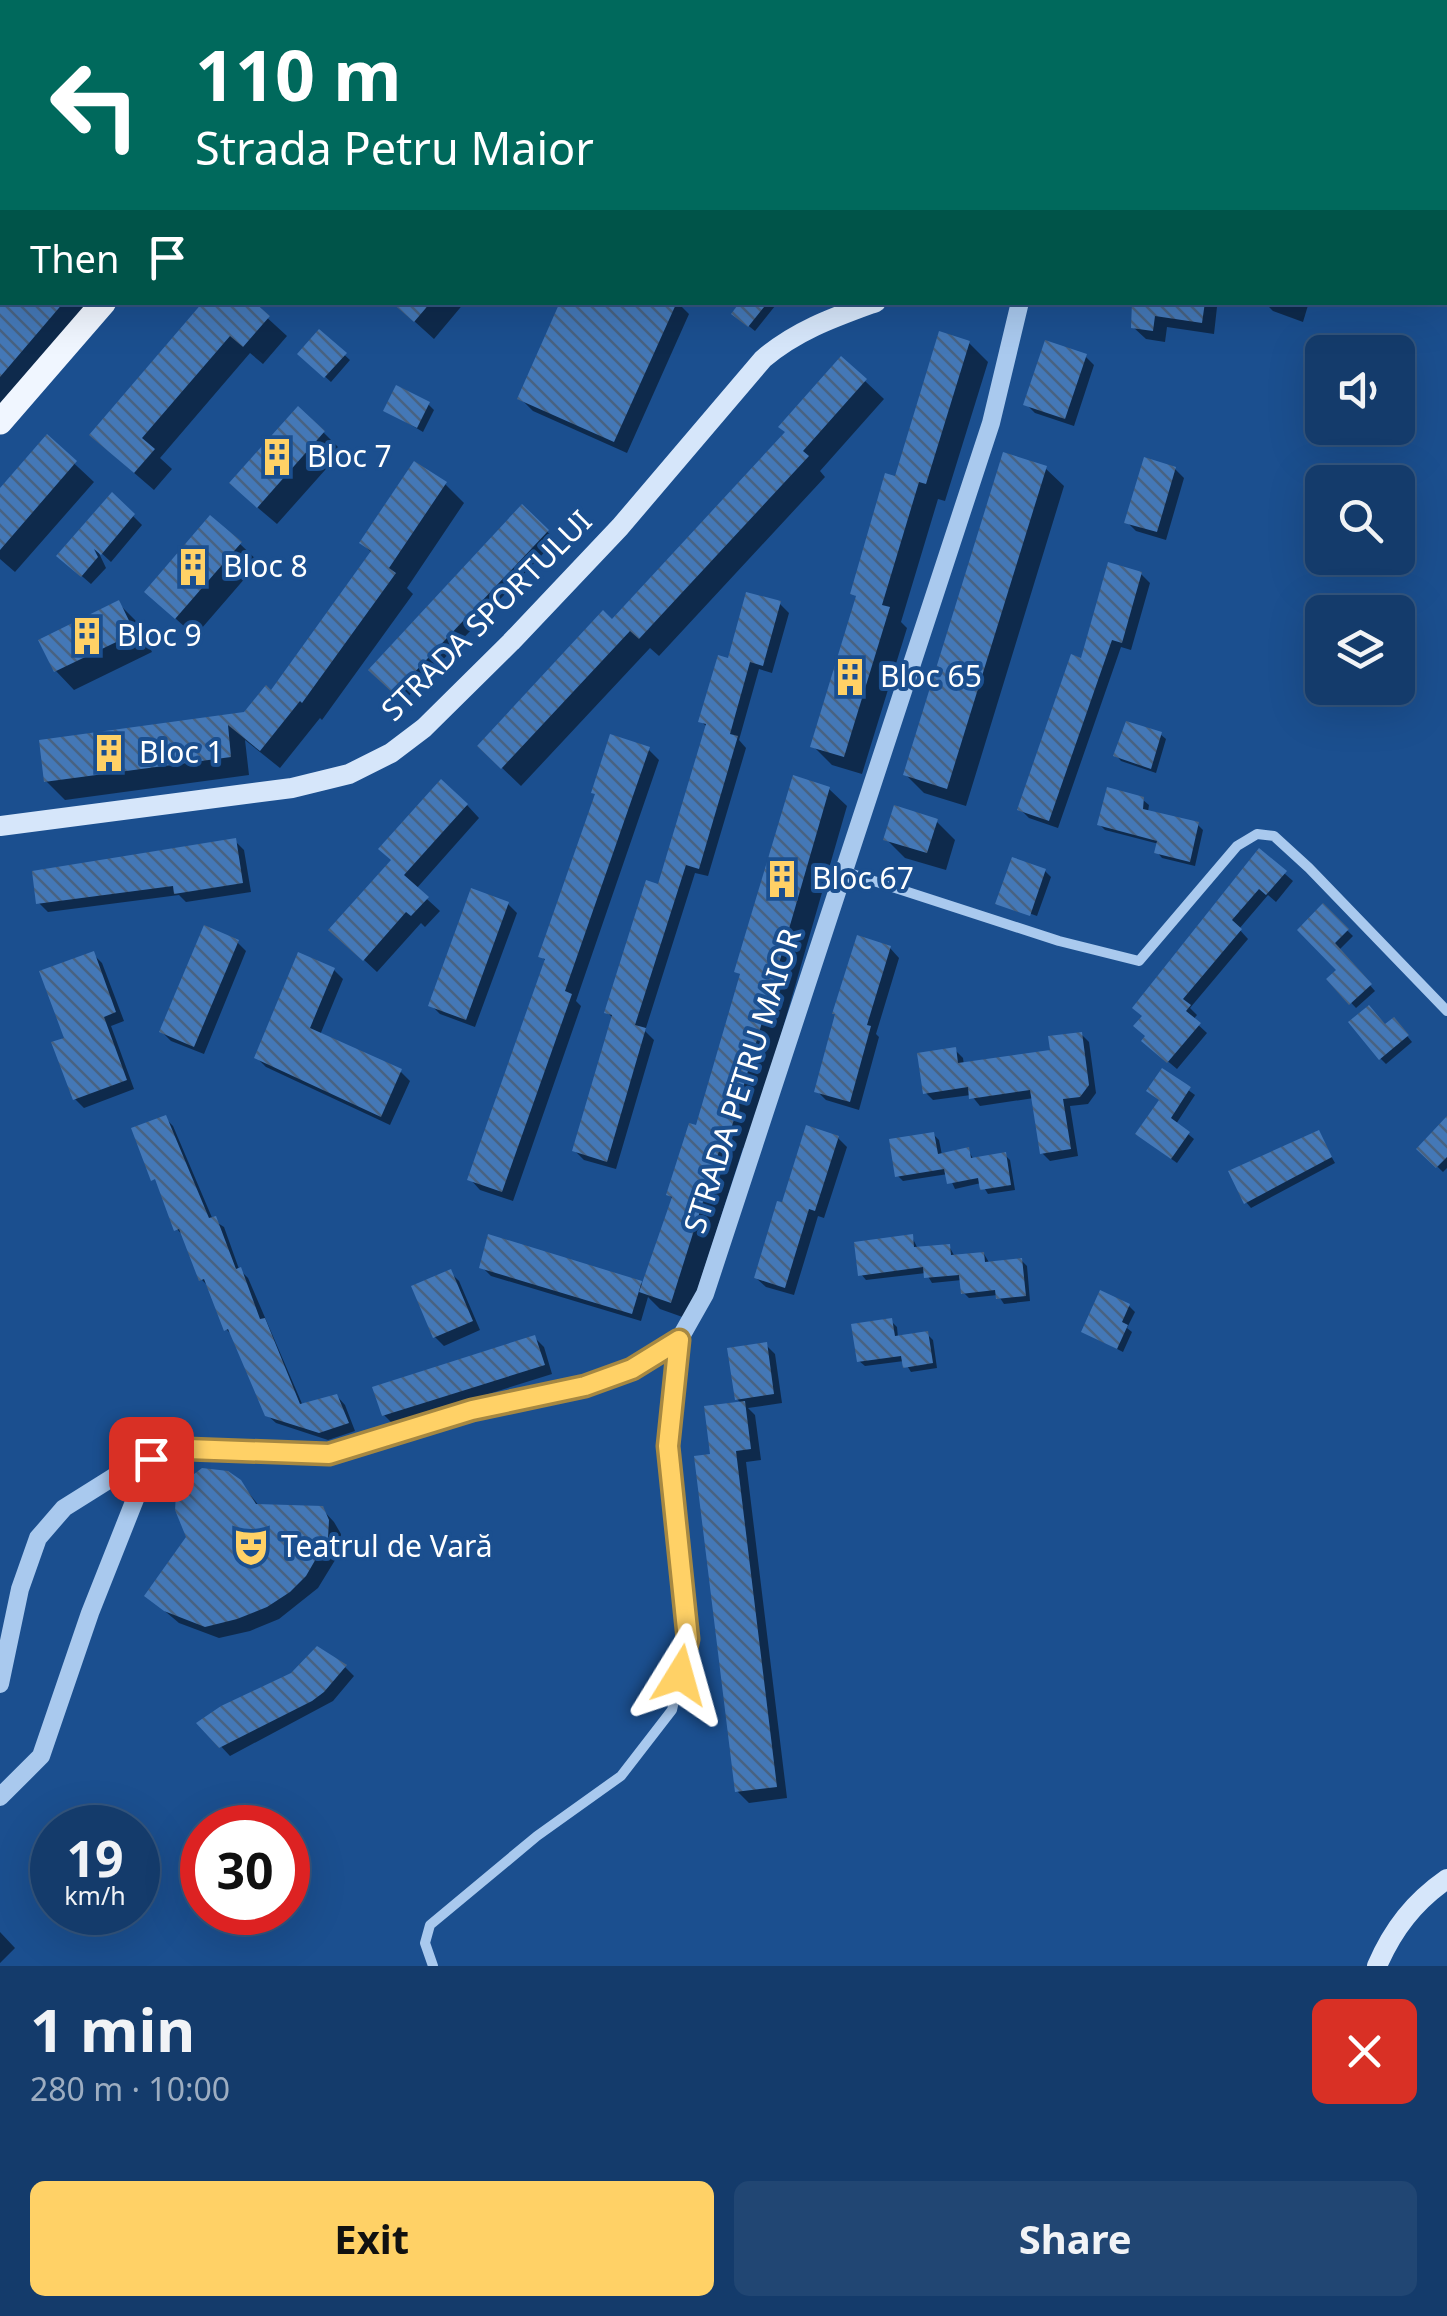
<!DOCTYPE html>
<html lang="en">
<head>
<meta charset="utf-8">
<style>
  body { margin:0; font-family:"Noto Sans",sans-serif; background:#214673; color:#f1f3f6; height:100vh; display:flex; flex-direction:column; font-size:38px; white-space:nowrap }
  * { box-sizing:border-box; margin:0 }
  p { font-size:32px; color:#9dadc1 }
  .icon { flex:none; width:55px; height:55px; fill:none; stroke:currentColor; stroke-width:2; stroke-linecap:round; stroke-linejoin:round }
  .map { position:relative; height:1966px; overflow:hidden }
  .sheet { display:flex; flex-direction:column; background:#143b6b; flex:1 }
  .sheet>* { flex:none }
  .banner { position:absolute; left:0px; top:0px; width:1448px; height:305px; box-shadow:0 10px 40px #0002,0 0 0 2px #33557e; background:#00695c; color:#fff; overflow:hidden }
  .fabs { position:absolute; left:1305px; top:335px; display:grid; gap:20px }
  .fabs a { display:grid; place-items:center; width:110px; height:110px; border-radius:15px; background:#143b6b; box-shadow:0 10px 40px #0002,0 0 0 2px #33557e; font-size:50px }
  .speed { position:absolute; left:30px; top:1805px; display:flex; gap:20px; font-size:50px; font-weight:700; text-align:center }
  .speed>* { display:grid; place-content:center; width:130px; height:130px; border-radius:50%; background:#143b6b; box-shadow:0 10px 40px #0002,0 0 0 2px #33557e; line-height:1 }
  .speed small { font-size:25px; font-weight:400 }
  .speed .limit { border:15px solid #d22; background:#fff; color:#111 }
  .pin { position:absolute; display:grid; place-items:center; width:85px; height:85px; color:#fff; margin:-42px; border-radius:20px; box-shadow:0 5px 15px #0006 }
  .me { position:absolute; width:110px; margin:-55px; rotate:8deg; stroke-linejoin:round; filter:drop-shadow(0 0 8px #0008) }
  .turn { display:flex; align-items:center; gap:35px; height:210px; padding:0 30px; font-size:45px }
  .turn .icon { width:130px; height:130px; stroke-width:2.5 }
  .turn b { display:block; font-size:70px; line-height:85px }
  .then { display:flex; align-items:center; height:95px; padding:0 30px; background:#0003; gap:20px; font-size:38px }
  .round { display:grid; place-items:center; flex:none; width:105px; height:105px; border-radius:15px; background:#214673 }
  .head { display:flex; align-items:center; justify-content:space-between; height:170px; padding:0 30px }
  h1 { font-size:60px; font-weight:700; line-height:75px }
  .primary-button { display:flex; gap:20px; margin-top:auto; padding:20px 30px }
  .primary-button a { flex:1; height:115px; border-radius:15px; background:#ffd166; color:#111; font-size:40px; font-weight:700; line-height:115px; text-align:center }
  .primary-button a+a { background:#214673; color:#f1f3f6 }
  .map>svg:first-child { display:block }
  .shadow { fill:#0007 }
  .building { fill:url(#building-back-hatch) }
  .lines { fill:none; stroke-linecap:round; stroke-linejoin:round }
  .minor { stroke:#a9c9ee; stroke-width:10 }
  .tertiary { stroke:#a9c9ee; stroke-width:18 }
  .secondary { stroke:#d6e6fa; stroke-width:20 }
  .primary { stroke:#f0f6ff; stroke-width:25 }
  .route-casing { stroke:#a68842; stroke-width:25 }
  .route { stroke:#ffd166; stroke-width:18 }
  .labels { text-anchor:middle; stroke-width:8; stroke-linejoin:round; paint-order:stroke }
  .poi-label { font-size:30px; fill:#fff; stroke:#1b4f8f; text-anchor:start }
  .street-label { font-size:30px; fill:#fff; stroke:#1b4f8f }
</style>
</head>
<body>
<div class="map">
<svg width="1447" height="1966" viewBox="0 0 1447 1966">
  <defs>
    <pattern id="building-back-hatch" width="6" height="6" patternUnits="userSpaceOnUse" patternTransform="scale(2.5)"><rect width="6" height="6" fill="#4478b7"/><path d="M-1 5l2 2M0 0l6 6M5-1l2 2" fill="none" stroke="#486282"/></pattern>
  </defs>
  <rect width="100%" height="100%" fill="#1b4f8f"/>
  <path class="shadow" d="M 105,0 L 179,0 L 182,2 L 107,2 Z
    M 267,0 L 357,0 L 355,2 Z
    M 468,0 L 564,0 L 566,2 L 466,2 Z
    M 1412,0 L 1447,0 L 1447,38 L 1445,2 L 1411,2 Z
    M 1445,120 L 1447,120 L 1445,213 Z
    M 2,191 L 2,266 L 0,264 Z
    M 2,301 L 98,302 L 0,419 L 0,304 Z
    M 250,302 L 287,336 L 263,364 L 250,353 L 160,458 L 172,469 L 154,490 L 111,453 Z
    M 393,302 L 465,302 L 434,339 Z
    M 563,302 L 677,302 L 689,314 L 627,453 L 533,411 L 520,398 Z
    M 743,302 L 772,302 L 775,306 L 755,331 L 740,319 Z
    M 1137,302 L 1213,302 L 1217,307 L 1214,334 L 1167,327 L 1165,342 L 1146,339 L 1133,327 Z
    M 1264,302 L 1309,302 L 1303,322 L 1273,311 Z
    M 319,332 L 350,360 L 331,382 L 300,354 Z
    M 969,343 L 988,362 L 945,501 L 938,499 L 901,622 L 907,628 L 862,774 L 832,765 L 813,746 L 858,598 L 853,593 L 896,479 Z
    M 1085,356 L 1094,365 L 1074,426 L 1035,413 L 1026,404 Z
    M 865,381 L 884,399 L 820,471 L 825,477 L 659,656 L 650,648 L 521,786 L 499,765 L 612,622 L 788,432 Z
    M 428,404 L 434,410 L 423,432 L 386,410 Z
    M 323,432 L 342,451 L 277,524 L 251,502 Z
    M 47,438 L 94,482 L 15,572 L 0,559 L 0,492 Z
    M 1045,468 L 1064,486 L 966,806 L 924,793 L 906,775 Z
    M 1175,469 L 1184,478 L 1166,540 L 1136,531 L 1127,522 Z
    M 445,484 L 464,503 L 407,588 L 413,594 L 322,720 L 320,718 L 280,768 L 245,740 L 249,775 L 65,800 L 46,781 L 246,714 L 272,693 L 372,553 L 362,543 Z
    M 112,495 L 142,525 L 111,562 L 97,549 L 106,568 L 91,584 L 68,564 Z
    M 522,508 L 556,540 L 404,701 L 371,670 Z
    M 240,544 L 259,562 L 195,636 L 166,610 Z
    M 1141,574 L 1150,583 L 1131,650 L 1121,647 L 1058,828 L 1029,818 L 1020,809 L 1083,661 Z
    M 119,604 L 137,622 L 152,652 L 74,690 L 56,671 Z
    M 780,604 L 789,613 L 772,673 L 759,669 L 739,740 L 746,748 L 708,876 L 695,873 L 645,1031 L 654,1040 L 616,1169 L 584,1160 L 575,1151 L 614,1019 L 607,1012 L 660,887 L 707,727 L 701,721 Z
    M 1160,734 L 1166,739 L 1156,773 L 1121,761 L 1116,755 Z
    M 648,749 L 659,760 L 576,1001 L 581,1006 L 513,1201 L 480,1190 L 470,1179 L 546,961 L 541,956 Z
    M 829,789 L 847,806 L 748,1149 L 743,1148 L 688,1319 L 660,1309 L 648,1297 L 641,1321 L 491,1276 L 482,1267 L 641,1283 L 644,1286 L 674,1200 L 668,1194 L 698,1128 L 742,976 L 737,972 Z
    M 1143,800 L 1149,805 L 1148,812 L 1198,825 L 1203,830 L 1195,866 L 1162,858 L 1157,852 L 1159,844 L 1105,830 L 1099,824 Z
    M 467,805 L 479,818 L 416,889 L 440,911 L 425,927 L 421,923 L 377,972 L 332,930 Z
    M 936,821 L 955,840 L 946,870 L 905,858 L 886,839 Z
    M 235,841 L 244,850 L 251,892 L 186,902 L 179,895 L 48,912 L 39,903 Z
    M 1259,851 L 1293,881 L 1276,902 L 1268,895 L 1239,929 L 1248,939 L 1190,1008 L 1197,1015 L 1193,1020 L 1207,1033 L 1177,1069 L 1152,1048 Z
    M 1045,871 L 1051,877 L 1037,916 L 1001,903 Z
    M 508,904 L 517,913 L 475,1027 L 440,1014 L 431,1005 Z
    M 1323,907 L 1353,936 L 1339,950 L 1375,991 L 1356,1008 L 1329,979 L 1340,970 Z
    M 237,942 L 246,951 L 204,1054 L 171,1041 L 162,1032 Z
    M 890,948 L 899,958 L 876,1034 L 879,1037 L 859,1110 L 826,1100 L 817,1091 Z
    M 93,954 L 102,963 L 124,1021 L 111,1026 L 134,1089 L 84,1108 L 75,1099 L 67,1039 Z
    M 334,970 L 343,979 L 320,1035 L 401,1072 L 410,1081 L 390,1125 L 266,1067 L 257,1058 Z
    M 1399,1026 L 1412,1042 L 1386,1064 L 1380,1058 L 1385,1027 Z
    M 1081,1034 L 1089,1042 L 1096,1093 L 1088,1104 L 1070,1106 L 1078,1156 L 1050,1161 L 1042,1153 L 1034,1098 L 980,1106 L 971,1095 L 933,1100 L 925,1092 L 955,1050 L 963,1058 L 964,1065 L 1053,1052 Z
    M 1162,1071 L 1195,1095 L 1176,1124 L 1194,1139 L 1177,1163 L 1144,1139 L 1162,1101 Z
    M 165,1118 L 173,1126 L 213,1220 L 224,1227 L 239,1269 L 248,1278 L 303,1406 L 337,1396 L 345,1405 L 355,1431 L 328,1440 L 276,1423 L 267,1415 L 234,1337 L 226,1329 L 209,1287 L 201,1279 L 185,1238 L 177,1229 Z
    M 1447,1126 L 1447,1168 L 1443,1172 L 1419,1149 Z
    M 1318,1133 L 1335,1163 L 1251,1208 L 1246,1202 Z
    M 933,1134 L 939,1140 L 942,1155 L 968,1150 L 974,1160 L 1005,1155 L 1010,1160 L 1015,1190 L 988,1194 L 981,1183 L 955,1189 L 948,1174 L 903,1181 L 898,1176 Z
    M 838,1138 L 847,1147 L 824,1218 L 818,1216 L 794,1295 L 766,1287 L 756,1278 L 783,1206 Z
    M 912,1237 L 918,1249 L 949,1246 L 955,1257 L 984,1254 L 990,1264 L 1021,1260 L 1027,1266 L 1030,1301 L 1004,1304 L 998,1295 L 969,1298 L 964,1293 L 962,1280 L 932,1283 L 926,1273 L 866,1280 L 861,1274 Z
    M 450,1272 L 459,1281 L 480,1330 L 444,1346 L 435,1337 Z
    M 1129,1306 L 1135,1312 L 1127,1328 L 1132,1332 L 1123,1352 L 1084,1332 Z
    M 891,1321 L 897,1327 L 898,1338 L 927,1334 L 933,1340 L 937,1368 L 911,1372 L 904,1361 L 865,1366 L 859,1361 Z
    M 535,1338 L 544,1347 L 552,1374 L 393,1424 L 384,1415 Z
    M 766,1345 L 775,1354 L 782,1403 L 748,1408 L 755,1415 L 761,1460 L 746,1462 L 787,1798 L 749,1803 L 737,1791 L 713,1456 L 742,1404 L 737,1399 Z
    M 240,1482 L 260,1507 L 322,1509 L 334,1522 L 341,1534 L 340,1552 L 318,1588 L 279,1619 L 250,1631 L 219,1638 L 179,1623 L 147,1596 Z
    M 345,1667 L 354,1676 L 333,1701 L 230,1756 L 200,1724 L 293,1676 Z
    M 0,1932 L 15,1948 L 0,1963 Z"/>
  <path class="building" d="M 0,302 L 64,302 L 0,377 Z
    M 203,302 L 254,302 L 270,316 L 243,347 L 230,336 L 142,438 L 155,449 L 134,473 L 89,435 Z
    M 391,302 L 431,302 L 414,322 Z
    M 560,302 L 677,302 L 614,442 L 517,399 Z
    M 740,302 L 768,302 L 748,327 L 731,314 Z
    M 1132,302 L 1205,302 L 1202,323 L 1155,316 L 1153,331 L 1131,328 Z
    M 319,329 L 347,353 L 324,378 L 297,354 Z
    M 939,331 L 970,341 L 926,484 L 919,482 L 882,605 L 890,607 L 844,757 L 810,747 L 856,596 L 850,594 L 885,473 L 895,476 Z
    M 1045,340 L 1087,354 L 1065,419 L 1023,405 Z
    M 841,356 L 867,379 L 803,451 L 809,456 L 639,639 L 630,631 L 501,769 L 477,746 L 603,610 L 612,619 L 785,432 L 778,427 Z
    M 396,385 L 430,402 L 417,428 L 383,411 Z
    M 298,406 L 325,431 L 257,508 L 229,483 Z
    M 47,434 L 77,461 L 0,550 L 0,488 Z
    M 1003,452 L 1047,466 L 947,789 L 903,775 Z
    M 1144,457 L 1176,467 L 1157,532 L 1124,523 Z
    M 414,461 L 447,482 L 389,568 L 396,573 L 302,703 L 300,701 L 260,751 L 228,725 L 231,757 L 44,782 L 39,740 L 244,712 L 266,685 L 271,690 L 371,551 L 359,543 Z
    M 112,492 L 135,514 L 101,555 L 94,549 L 98,557 L 81,577 L 56,556 Z
    M 522,504 L 549,530 L 394,694 L 368,670 Z
    M 210,515 L 242,542 L 175,619 L 144,592 Z
    M 1108,562 L 1142,572 L 1122,643 L 1112,640 L 1049,821 L 1017,810 L 1071,654 L 1081,658 Z
    M 746,592 L 781,601 L 763,666 L 750,662 L 730,734 L 738,736 L 699,869 L 686,865 L 635,1025 L 646,1028 L 607,1162 L 572,1151 L 612,1015 L 604,1013 L 646,880 L 658,884 L 706,724 L 698,722 L 718,655 L 728,658 Z
    M 119,600 L 135,633 L 54,672 L 38,640 Z
    M 1126,721 L 1162,732 L 1151,769 L 1113,756 Z
    M 610,734 L 650,747 L 565,991 L 572,994 L 502,1192 L 467,1180 L 545,959 L 538,957 L 595,794 L 591,793 Z
    M 793,775 L 830,787 L 730,1133 L 725,1132 L 671,1303 L 639,1292 L 672,1197 L 666,1195 L 689,1123 L 696,1125 L 740,974 L 734,972 Z
    M 441,779 L 468,804 L 404,875 L 429,897 L 411,916 L 406,912 L 363,961 L 328,930 L 391,860 L 378,849 Z
    M 1107,787 L 1144,797 L 1143,809 L 1199,822 L 1190,862 L 1154,853 L 1157,841 L 1097,825 Z
    M 894,805 L 938,819 L 927,853 L 883,840 Z
    M 236,838 L 243,883 L 174,894 L 173,886 L 36,904 L 32,871 Z
    M 1259,848 L 1287,871 L 1266,895 L 1259,889 L 1232,920 L 1242,929 L 1183,999 L 1191,1005 L 1186,1011 L 1201,1023 L 1167,1063 L 1141,1041 L 1145,1036 L 1133,1026 L 1142,1016 L 1132,1008 Z
    M 1012,857 L 1046,869 L 1030,916 L 995,904 Z
    M 471,888 L 509,902 L 466,1020 L 428,1006 Z
    M 1323,903 L 1349,929 L 1335,943 L 1372,984 L 1349,1005 L 1326,979 L 1336,970 L 1297,930 Z
    M 204,925 L 239,940 L 194,1047 L 159,1032 Z
    M 857,935 L 891,946 L 867,1025 L 871,1026 L 850,1102 L 814,1092 L 835,1014 L 832,1014 Z
    M 94,951 L 116,1012 L 104,1017 L 127,1080 L 73,1100 L 51,1042 L 64,1038 L 39,971 Z
    M 298,952 L 335,968 L 310,1028 L 402,1069 L 381,1117 L 254,1058 Z
    M 1369,1005 L 1385,1024 L 1394,1017 L 1409,1035 L 1379,1060 L 1348,1022 Z
    M 1082,1032 L 1089,1085 L 1080,1097 L 1063,1099 L 1071,1149 L 1040,1154 L 1030,1090 L 969,1099 L 968,1087 L 923,1094 L 917,1053 L 956,1047 L 958,1063 L 1050,1050 L 1048,1036 Z
    M 1162,1068 L 1191,1087 L 1171,1118 L 1190,1132 L 1171,1159 L 1135,1134 L 1159,1100 L 1146,1091 Z
    M 166,1115 L 209,1218 L 216,1216 L 236,1269 L 241,1267 L 260,1319 L 265,1318 L 300,1404 L 337,1394 L 349,1423 L 319,1433 L 265,1416 L 228,1329 L 224,1331 L 204,1279 L 199,1281 L 179,1229 L 174,1231 L 155,1179 L 151,1181 L 131,1128 Z
    M 1447,1116 L 1447,1157 L 1436,1168 L 1416,1149 Z
    M 806,1125 L 839,1136 L 815,1211 L 809,1209 L 785,1288 L 754,1278 L 777,1201 L 782,1202 Z
    M 1319,1130 L 1332,1157 L 1244,1204 L 1228,1171 Z
    M 934,1132 L 938,1154 L 969,1147 L 971,1158 L 1006,1152 L 1011,1185 L 980,1190 L 978,1178 L 947,1184 L 944,1169 L 895,1177 L 889,1139 Z
    M 488,1234 L 642,1281 L 632,1314 L 479,1268 Z
    M 913,1234 L 914,1247 L 950,1244 L 951,1255 L 984,1252 L 985,1262 L 1022,1258 L 1026,1296 L 996,1299 L 995,1290 L 961,1294 L 959,1275 L 924,1278 L 923,1267 L 858,1276 L 854,1242 Z
    M 451,1269 L 473,1321 L 433,1338 L 411,1286 Z
    M 1100,1290 L 1130,1304 L 1122,1322 L 1128,1325 L 1117,1349 L 1081,1332 Z
    M 892,1318 L 895,1336 L 928,1331 L 933,1363 L 903,1368 L 901,1356 L 857,1362 L 851,1324 Z
    M 535,1335 L 545,1365 L 382,1416 L 372,1387 Z
    M 767,1342 L 774,1394 L 735,1400 L 727,1348 Z
    M 745,1401 L 751,1449 L 736,1451 L 777,1787 L 735,1792 L 694,1456 L 710,1454 L 704,1406 Z
    M 202,1468 L 228,1471 L 241,1480 L 256,1504 L 323,1506 L 329,1520 L 328,1538 L 306,1576 L 290,1592 L 267,1607 L 237,1619 L 205,1627 L 164,1611 L 144,1596 L 186,1537 L 175,1510 L 176,1494 L 185,1481 Z
    M 317,1646 L 347,1665 L 324,1692 L 312,1701 L 219,1748 L 196,1723 L 221,1706 L 291,1673 Z"/>
  <g class="lines">
    <path class="minor" d="M 1374,0 L 1376,2
      M 1445,58 L 1447,59
      M 0,146 L 2,148
      M 843,871 L 1059,941 L 1139,961 L 1237,846 L 1257,834 L 1274,836 L 1309,868 L 1447,1011
      M 433,1966 L 425,1943 L 430,1925 L 537,1836 L 621,1776 L 672,1710 L 688,1639 L 669,1446 L 679,1341"/>
    <path class="tertiary" d="M 0,1684 L 20,1589 L 38,1538 L 64,1508 L 123,1471 L 187,1449 L 329,1454 L 472,1410 L 585,1386 L 632,1369 L 679,1340 L 705,1294 L 991,423 L 1020,302
      M 0,1797 L 41,1756 L 90,1613 L 151,1459"/>
    <path class="secondary" d="M 1086,2 L 1087,0
      M 0,826 L 292,788 L 349,774 L 391,753 L 424,728 L 511,642 L 620,527 L 763,359 C 797,330 835,317 876,302
      M 1377,1966 C 1393,1929 1414,1902 1447,1879"/>
    <path class="primary" d="M 357,2 L 359,0
      M 0,422 L 104,302"/>
  </g>
  <g class="lines">
    <g class="route-casing">
      <path id="route" d="M 151,1459 L 187,1449 L 329,1454 L 472,1410 L 585,1386 L 632,1369 L 679,1340 L 668,1446 L 688,1639 L 680,1675"/>
    </g>
    <use href="#route" class="route"/>
  </g>
  <defs>
    <g id="building-bare" transform="scale(3)"><path d="M-4-6H4V6H1V3H-1V6H-4ZM-2.5-4.3h1.7v1.8h-1.7ZM.8-4.3h1.7v1.8H.8ZM-2.5-1h1.7V.8h-1.7ZM.8-1h1.7V.8H.8Z" fill="#ffd166" stroke="#1b4f8f" stroke-width="2.5" paint-order="stroke"/></g>
    <g id="theatre-bare" transform="scale(3)"><path d="M-5-5.5Q0-4 5-5.5V0Q5 5 0 6Q-5 5-5 0ZM-3.3-2.5H-1v1.5H-3.3ZM1-2.5H3.3v1.5H1ZM-2.8 1Q0 5.5 2.8 1Z" fill="#ffd166" stroke="#1b4f8f" stroke-width="2.5" paint-order="stroke"/></g>
  </defs>
  <g fill-rule="evenodd">
    <use href="#building-bare" x="277" y="457"/>
    <use href="#building-bare" x="193" y="567"/>
    <use href="#building-bare" x="87" y="636"/>
    <use href="#building-bare" x="850" y="677"/>
    <use href="#building-bare" x="109" y="753"/>
    <use href="#building-bare" x="782" y="879"/>
    <use href="#theatre-bare" x="251" y="1547"/>
  </g>
  <g class="labels">
    <g class="poi-label">
      <text x="307" y="467">Bloc 7</text>
      <text x="223" y="577">Bloc 8</text>
      <text x="117" y="646">Bloc 9</text>
      <text x="880" y="687">Bloc 65</text>
      <text x="139" y="763">Bloc 1</text>
      <text x="812" y="889">Bloc 67</text>
      <text x="281" y="1557">Teatrul de Vară</text>
    </g>
    <g class="street-label">
      <text transform="translate(487 616) rotate(-45)" y="10">STRADA SPORTULUI</text>
      <text transform="translate(743 1081) rotate(-72)" y="10">STRADA PETRU MAIOR</text>
    </g>
  </g>
</svg>
<div class="fabs">
<a><svg class="icon" aria-label="sound" viewBox="0 0 24 24"><path d="M4 9h4l5-4v14l-5-4H4zM17 9q2 3 0 6"/></svg></a>
<a><svg class="icon" aria-label="search" viewBox="0 0 24 24"><circle cx="10" cy="10" r="6"/><path d="M15 15l6 6"/></svg></a>
<a><svg class="icon" aria-label="layers" viewBox="0 0 24 24"><path d="M12 4l9 5-9 5-9-5zM3 14l9 5 9-5"/></svg></a>
</div>
<div class="speed"><div>19<small>km/h</small></div><div class="limit">30</div></div>
<div class="pin" style="left:151px;top:1459px;background:#d93025"><svg class="icon" aria-label="arrive" viewBox="0 0 24 24"><path d="M6 21V4h12l-3 4 3 4H6"/></svg></div>
<svg class="me" style="left:680px;top:1675px" viewBox="-20 -20 40 40"><path d="M0-17L14 15 0 8-14 15z" fill="#ffd166" stroke="#fff" stroke-width="4"/></svg>
<div class="banner">
<div class="turn"><svg class="icon" aria-label="left" viewBox="0 0 24 24"><path d="M17 20v-9H6M10 6l-5 5 5 5"/></svg><div><b>110 m</b>Strada Petru Maior</div></div>
<div class="then">Then<svg class="icon" aria-label="arrive" viewBox="0 0 24 24"><path d="M6 21V4h12l-3 4 3 4H6"/></svg></div>
</div>
</div>
<section class="sheet">
<div class="head"><div><h1>1 min</h1><p>280 m · 10:00</p></div><a class="round" style="background:#d93025;color:#fff"><svg class="icon" aria-label="close" viewBox="0 0 24 24"><path d="M6 6l12 12M18 6L6 18"/></svg></a></div>
<div class="primary-button"><a>Exit</a><a>Share</a></div>
</section>
</body>
</html>
